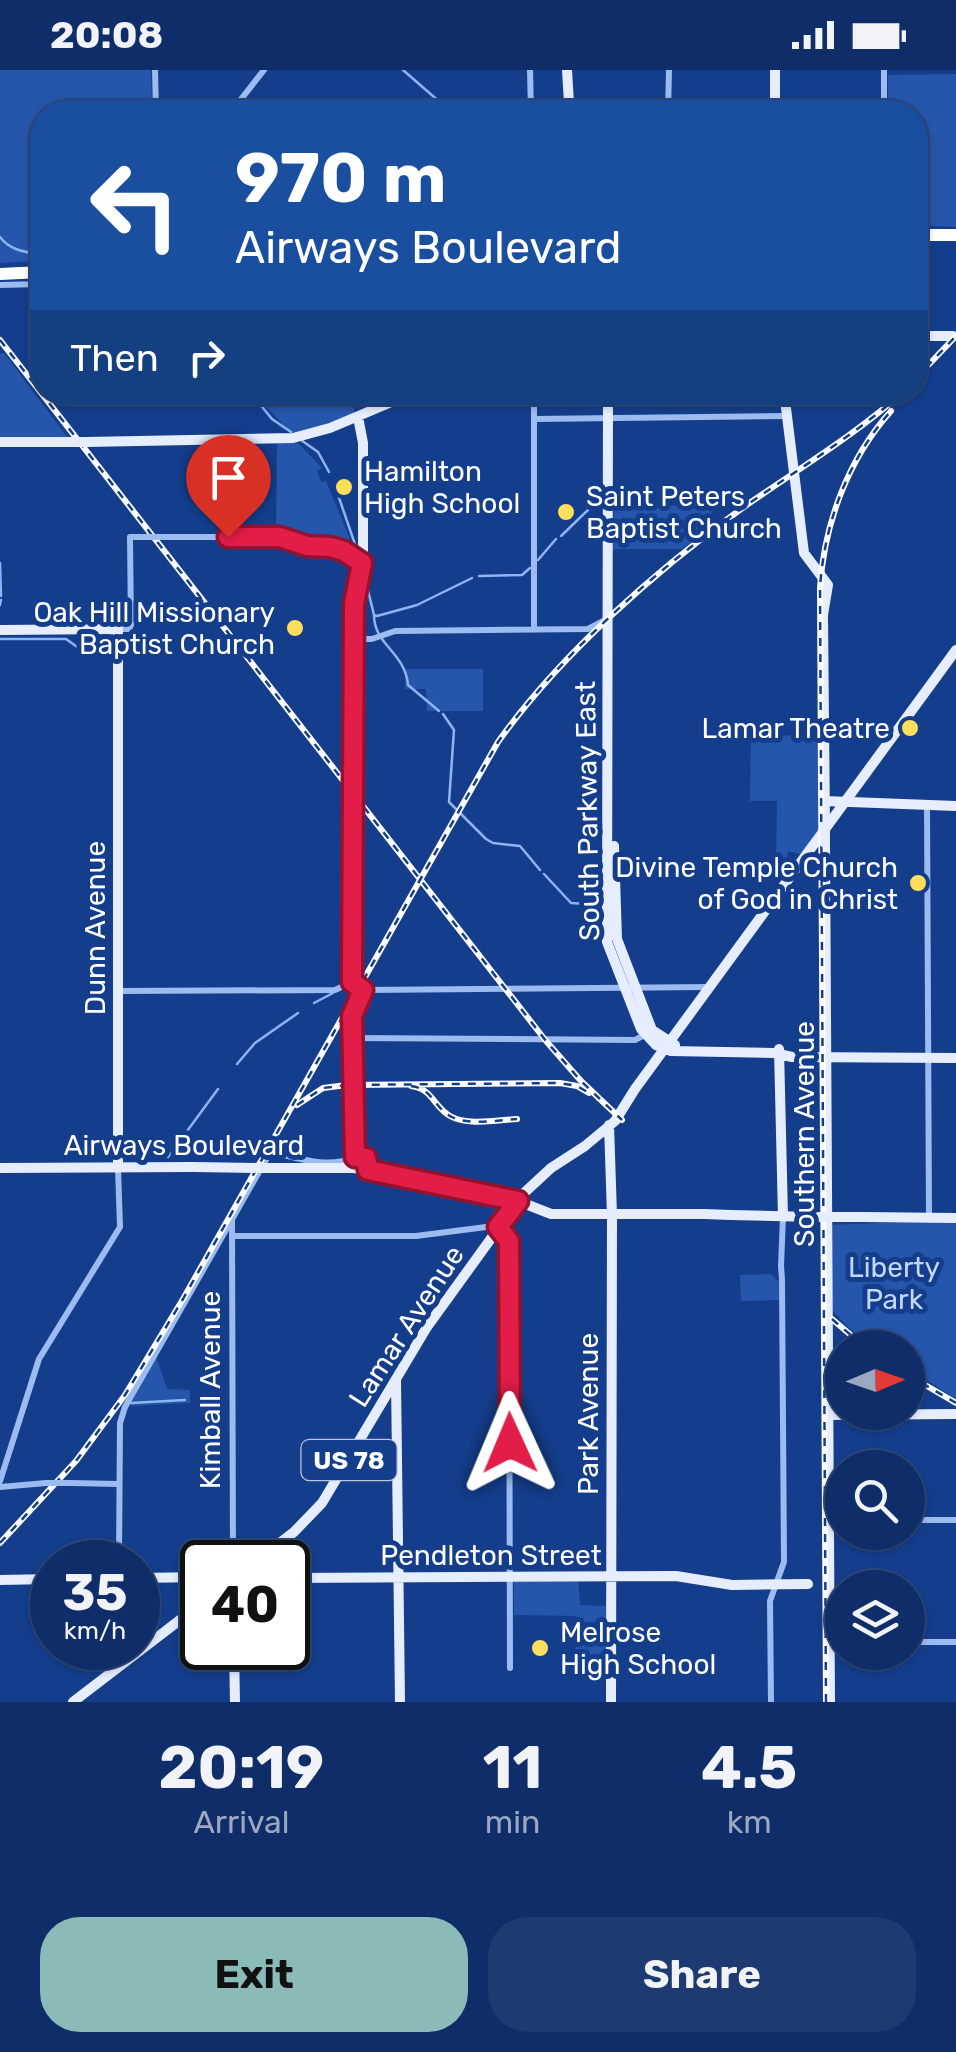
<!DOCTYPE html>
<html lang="en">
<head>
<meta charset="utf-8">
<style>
  body { margin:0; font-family:Rubik,sans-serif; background:#1d3a71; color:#f1f3f6; height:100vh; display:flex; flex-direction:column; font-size:38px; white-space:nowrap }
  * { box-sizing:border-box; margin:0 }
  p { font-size:32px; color:#9ba8c0 }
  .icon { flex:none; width:55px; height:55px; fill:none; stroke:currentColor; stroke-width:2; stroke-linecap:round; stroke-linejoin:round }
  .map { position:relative; height:1632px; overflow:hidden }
  .sheet { display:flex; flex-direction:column; background:#0f2e69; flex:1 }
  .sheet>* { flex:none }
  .hud { position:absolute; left:30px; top:30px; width:898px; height:305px; border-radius:40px; box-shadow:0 2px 8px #0004,0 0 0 2px #2f4a7d; background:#1a4fa0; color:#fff; overflow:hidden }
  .needle { width:65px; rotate:88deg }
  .controls { position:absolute; left:825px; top:1260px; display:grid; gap:20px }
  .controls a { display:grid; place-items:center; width:100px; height:100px; border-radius:50%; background:#0f2e69; box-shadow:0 2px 8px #0004,0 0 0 2px #2f4a7d; font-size:50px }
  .speed { position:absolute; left:30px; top:1470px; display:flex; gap:20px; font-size:50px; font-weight:700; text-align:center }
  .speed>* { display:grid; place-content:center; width:130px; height:130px; border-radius:50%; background:#0f2e69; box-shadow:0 2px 8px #0004,0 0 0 2px #2f4a7d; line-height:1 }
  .speed small { font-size:25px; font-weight:400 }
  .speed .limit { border:5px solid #111; border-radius:15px; background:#fff; color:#111 }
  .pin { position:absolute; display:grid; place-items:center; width:85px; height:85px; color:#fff; margin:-102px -42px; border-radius:50% 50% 50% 0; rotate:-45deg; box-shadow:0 0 10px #0007 }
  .pin .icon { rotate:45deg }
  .me { position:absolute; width:110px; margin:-55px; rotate:359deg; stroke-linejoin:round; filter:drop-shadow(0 0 8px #0008) }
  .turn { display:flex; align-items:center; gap:35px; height:210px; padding:0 40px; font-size:45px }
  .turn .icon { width:130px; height:130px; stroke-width:2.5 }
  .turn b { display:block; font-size:70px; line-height:85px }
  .then { display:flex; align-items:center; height:95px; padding:0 40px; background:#0003; gap:20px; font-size:38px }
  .eta { display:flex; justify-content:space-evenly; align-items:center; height:170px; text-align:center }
  .eta b { font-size:60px; font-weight:700; line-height:70px }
  .action { display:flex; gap:20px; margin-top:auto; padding:20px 40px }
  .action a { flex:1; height:115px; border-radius:40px; background:#8bbbb9; color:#111; font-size:40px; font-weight:700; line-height:115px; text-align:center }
  .action a+a { background:#1d3a71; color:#f1f3f6 }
  .status { display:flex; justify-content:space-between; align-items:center; height:70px; padding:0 50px; background:#0f2e69; direction:ltr }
  .status svg { height:28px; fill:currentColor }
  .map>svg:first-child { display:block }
  .green { fill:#2656ab }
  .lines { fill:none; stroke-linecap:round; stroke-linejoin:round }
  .stream { stroke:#8eb4f3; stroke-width:2.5 }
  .minor { stroke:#9cbbf0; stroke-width:6 }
  .major { stroke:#e6edff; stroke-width:10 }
  .highway { stroke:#fff; stroke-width:12 }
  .rail-casing { stroke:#fff; stroke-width:6 }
  .rail { stroke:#143e8c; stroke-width:2.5; stroke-dasharray:8; stroke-linecap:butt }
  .minor-bridge { stroke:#9cbbf0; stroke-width:6 }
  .major-bridge { stroke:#e6edff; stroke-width:10 }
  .route-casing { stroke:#92132f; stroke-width:25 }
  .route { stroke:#e11d48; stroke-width:18 }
  .poi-dot { fill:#ffde5c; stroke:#143e8c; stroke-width:4 }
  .labels { text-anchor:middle; stroke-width:10; stroke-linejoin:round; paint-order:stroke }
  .shield { fill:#143e8c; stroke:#b8c5dc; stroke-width:2.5 }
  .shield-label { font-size:25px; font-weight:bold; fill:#fff }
  .poi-label { font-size:28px; fill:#fff; stroke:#143e8c; text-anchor:start }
  .street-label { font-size:28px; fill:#fff; stroke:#143e8c }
  .park-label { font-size:28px; fill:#c3d8fc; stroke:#143e8c }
</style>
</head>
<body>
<div class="status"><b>20:08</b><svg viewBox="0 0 49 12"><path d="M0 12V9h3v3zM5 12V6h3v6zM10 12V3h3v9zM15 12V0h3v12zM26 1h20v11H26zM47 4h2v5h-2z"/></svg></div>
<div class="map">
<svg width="956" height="1632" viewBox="0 0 956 1632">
  <rect width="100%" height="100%" fill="#143e8c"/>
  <path class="green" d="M 0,0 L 151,0 L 152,42 L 42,42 L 42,191 L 0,193 Z
    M 956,4 L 956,157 L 915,155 L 915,42 L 888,42 L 888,5 Z
    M 4,283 L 68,368 L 0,370 L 0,284 Z
    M 253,323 L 351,323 L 355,345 L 294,366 Z
    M 295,370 L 322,398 L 317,401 L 321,412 L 326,411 L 357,486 C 335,471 303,472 276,465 L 277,373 Z
    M 614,435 L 712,436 L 713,455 L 682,479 L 613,479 Z
    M 405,599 L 483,599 L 483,641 L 427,641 L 426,619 L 405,619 Z
    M 818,665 L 818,768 L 803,785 L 788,781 L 787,797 L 776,797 L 777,731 L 750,731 L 751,666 Z
    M 956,1150 L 956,1329 L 908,1298 L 908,1278 C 870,1277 854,1266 830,1237 L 829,1155 Z
    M 771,1204 L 781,1214 L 780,1230 L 741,1231 L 740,1205 Z
    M 156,1286 L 167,1319 L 190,1320 L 190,1333 L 130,1336 Z
    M 578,1509 L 580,1535 L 607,1536 L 608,1590 L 596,1590 L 595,1598 L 575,1598 L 576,1546 L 514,1545 L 514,1510 Z"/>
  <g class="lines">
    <path class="stream" d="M 403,0 L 449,40
      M 0,167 C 10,181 27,182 42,185
      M 250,322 L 272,349 L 291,362
      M 301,370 L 318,382 L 329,402
      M 336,419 L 358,483
      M 561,466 L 588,440
      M 538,490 L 556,469
      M 0,493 L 1,526
      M 364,504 L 374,545 L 377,546 L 417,535 L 472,508
      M 479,506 L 522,505 L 530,498
      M 0,535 L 1,530
      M 374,545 C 374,575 405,582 408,615 L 439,641
      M 0,569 L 66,569 L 80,579
      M 443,644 L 454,660 L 449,732 L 486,769 L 493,773 L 520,776 L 540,800
      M 544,804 L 571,833 L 601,835
      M 314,933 L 333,923
      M 237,994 L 255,973 L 298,943
      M 168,1087 L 218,1019
      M 131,1333 L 185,1330"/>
    <path class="minor" d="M 155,0 L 156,42
      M 530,0 L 531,42
      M 884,0 L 884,42
      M 231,42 L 264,0
      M 668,42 L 669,0
      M 0,215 L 42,214
      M 534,322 L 534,559
      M 535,349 L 787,346
      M 162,467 L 280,467 L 307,476 L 339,479 L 360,493
      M 119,559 L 129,559 L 131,555 L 130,467 L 145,467
      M 354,569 L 372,569 L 395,561 L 588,559 L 607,549
      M 927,736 L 929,1147
      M 364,920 L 710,917
      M 119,921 L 335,920 L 352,912
      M 352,968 L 635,970 L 648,963
      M 232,1149 L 233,1492
      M 233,1166 L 416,1166 L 494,1156 L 506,1164 L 509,1190 L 510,1598
      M 781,1196 L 783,1147
      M 0,1411 L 39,1289 L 120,1157 L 118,1098
      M 71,1413 L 118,1414
      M 0,1417 L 46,1413
      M 908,1450 L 956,1450
      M 119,1492 L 120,1353 L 125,1337 L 255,1109 L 267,1088 L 276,1083 C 301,1089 329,1099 355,1087
      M 908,1572 L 956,1572
      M 771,1632 L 770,1531 L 784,1492 L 782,1210"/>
    <path class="major" d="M 567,0 L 569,33 L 577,40 L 599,42
      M 775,0 L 775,42
      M 915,266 L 953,266
      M 608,322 L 607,872 L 641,959 L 656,975 L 671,981 L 774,983 L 792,987 L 956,988
      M 784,322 L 804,483 L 828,515 L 823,545 L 825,756
      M 358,347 L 363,373 L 363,486 L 354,534 L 351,904 L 352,912 L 363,920 C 342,956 353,1043 355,1087 L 365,1087 L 367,1100
      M 0,372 L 72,372
      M 86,372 L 293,368 L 330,358 L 415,322
      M 0,560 L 118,559 L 118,1098
      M 824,731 L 956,736
      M 825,773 L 830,1632
      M 614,776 L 617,869 L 652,960 L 675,975
      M 779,979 L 783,1147
      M 609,1055 L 612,1145 L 611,1632
      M 0,1098 L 193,1097
      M 264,1098 L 353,1098 L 392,1103 L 513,1129 L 551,1144 L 704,1144
      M 731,1145 L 814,1147
      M 863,1147 L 956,1148
      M 396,1310 L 400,1632
      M 828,1345 L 956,1344
      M 255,1492 L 294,1462 L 322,1433 L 427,1257 L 524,1123 L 551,1098 L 585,1076 L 615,1051 L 635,1019 L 956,580
      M 138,1508 L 202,1507
      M 288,1508 L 676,1506 L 732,1515 L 808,1514
      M 0,1510 L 52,1509
      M 234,1578 L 235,1632
      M 73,1632 L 202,1533"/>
    <path class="highway" d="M 915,165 L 956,165
      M 0,204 L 42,202"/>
    <g class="rail-casing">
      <path id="rail" d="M 0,270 L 546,971 L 581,1011 L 622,1050
        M 915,309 L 956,266
        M 411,1016 C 433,1019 433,1036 450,1046 C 467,1056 498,1050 517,1049
        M 297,1035 L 323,1018 L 347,1015 L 560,1013 L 577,1016 L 589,1023
        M 832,1249 L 866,1278
        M 908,1305 L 956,1333
        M 0,1473 L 76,1391 L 125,1325 L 183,1229 L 498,672 C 560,585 654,502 741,439 C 795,401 854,366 903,322
        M 826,1632 L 820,518 C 824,454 848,389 891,341"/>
    </g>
    <use href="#rail" class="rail"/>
    <path class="minor-bridge" d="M 145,467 L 162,467
      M 781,1196 L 782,1210
      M 46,1413 L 71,1413"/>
    <path class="major-bridge" d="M 72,372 L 86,372
      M 825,756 L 825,773
      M 193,1097 L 264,1098
      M 704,1144 L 731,1145
      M 814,1147 L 863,1147"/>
  </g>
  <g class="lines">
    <g class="route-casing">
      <path id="route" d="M 228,467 L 280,467 L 307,476 L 330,477 L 344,481 L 362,493 L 354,534 L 352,904 L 352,912 L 363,920 L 352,946 L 355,1087 L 366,1088 L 368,1100 L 518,1131 L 498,1157 L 509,1171 L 510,1373"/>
    </g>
    <use href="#route" class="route"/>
  </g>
  <g class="poi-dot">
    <circle cx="344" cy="417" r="10"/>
    <circle cx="566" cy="442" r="10"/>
    <circle cx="295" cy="558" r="10"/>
    <circle cx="910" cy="658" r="10"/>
    <circle cx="918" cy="813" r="10"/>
    <circle cx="540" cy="1578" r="10"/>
  </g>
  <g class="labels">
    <rect class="shield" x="301.5" y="1370" width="95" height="40" rx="8"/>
    <g class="shield-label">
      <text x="349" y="1399">US 78</text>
    </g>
    <g class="poi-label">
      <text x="364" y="411">Hamilton<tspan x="364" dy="32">High School</tspan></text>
      <text x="586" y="436">Saint Peters<tspan x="586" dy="32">Baptist Church</tspan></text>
      <text x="275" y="552" text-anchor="end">Oak Hill Missionary<tspan x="275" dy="32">Baptist Church</tspan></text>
      <text x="890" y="668" text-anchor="end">Lamar Theatre</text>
      <text x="898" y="807" text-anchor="end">Divine Temple Church<tspan x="898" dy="32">of God in Christ</tspan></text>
      <text x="560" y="1572">Melrose<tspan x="560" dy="32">High School</tspan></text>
    </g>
    <g class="street-label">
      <text transform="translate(587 741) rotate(-91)" y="10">South Parkway East</text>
      <text transform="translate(95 858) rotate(-90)" y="10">Dunn Avenue</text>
      <text transform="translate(804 1064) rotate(-90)" y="10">Southern Avenue</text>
      <text x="184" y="1085">Airways Boulevard</text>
      <text transform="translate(406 1256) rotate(-57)" y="10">Lamar Avenue</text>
      <text transform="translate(210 1320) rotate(-90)" y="10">Kimball Avenue</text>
      <text transform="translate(588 1344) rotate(-90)" y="10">Park Avenue</text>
      <text x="491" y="1495">Pendleton Street</text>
    </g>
    <g class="park-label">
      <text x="894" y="1207">Liberty<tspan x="894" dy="32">Park</tspan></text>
    </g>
  </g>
</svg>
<div class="controls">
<a><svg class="needle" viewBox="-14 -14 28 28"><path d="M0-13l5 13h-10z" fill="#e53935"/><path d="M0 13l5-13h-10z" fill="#9ba8c0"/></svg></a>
<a><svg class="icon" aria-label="search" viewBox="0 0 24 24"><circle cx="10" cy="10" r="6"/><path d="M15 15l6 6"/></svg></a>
<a><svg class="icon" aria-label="layers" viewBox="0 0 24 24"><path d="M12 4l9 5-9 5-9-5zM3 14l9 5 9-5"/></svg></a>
</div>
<div class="speed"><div>35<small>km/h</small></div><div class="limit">40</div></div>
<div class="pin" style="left:228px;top:467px;background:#d93025"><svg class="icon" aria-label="arrive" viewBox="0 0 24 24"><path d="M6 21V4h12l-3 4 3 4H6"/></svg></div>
<svg class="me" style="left:510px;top:1373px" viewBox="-20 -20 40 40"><path d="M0-17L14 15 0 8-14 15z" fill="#e11d48" stroke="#fff" stroke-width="4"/></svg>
<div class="hud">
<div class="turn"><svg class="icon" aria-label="left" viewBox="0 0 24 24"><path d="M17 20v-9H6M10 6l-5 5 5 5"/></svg><div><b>970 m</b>Airways Boulevard</div></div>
<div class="then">Then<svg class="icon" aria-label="right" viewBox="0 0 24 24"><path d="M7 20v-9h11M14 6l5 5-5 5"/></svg></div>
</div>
</div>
<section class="sheet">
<div class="eta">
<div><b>20:19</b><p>Arrival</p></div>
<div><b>11</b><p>min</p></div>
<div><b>4.5</b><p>km</p></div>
</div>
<div class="action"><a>Exit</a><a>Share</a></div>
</section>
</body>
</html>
